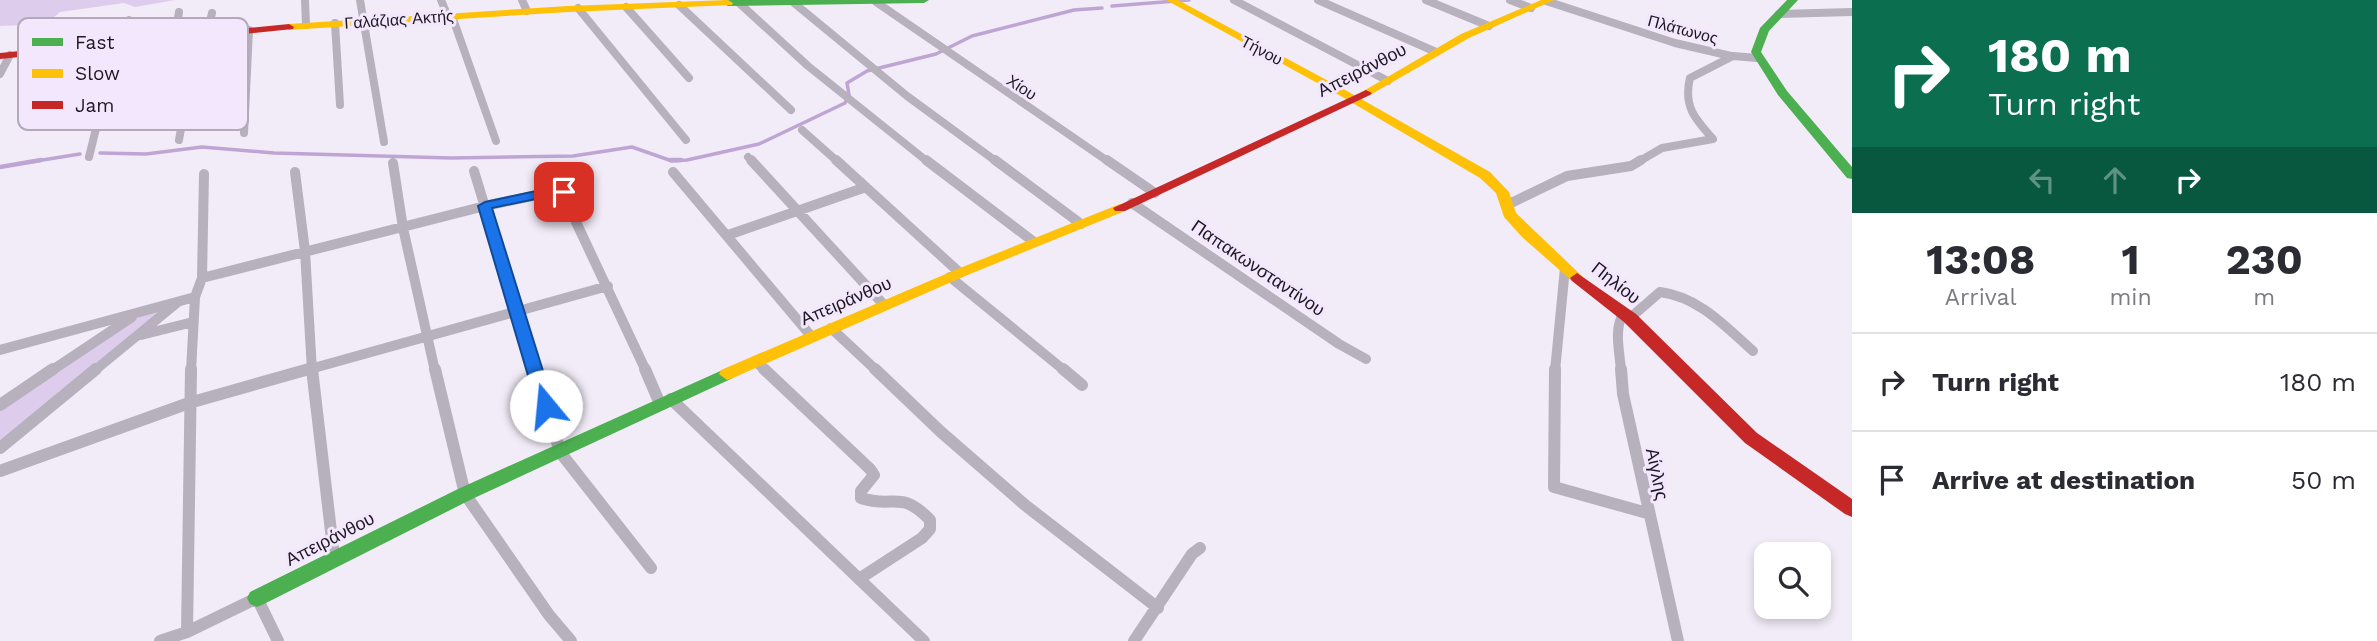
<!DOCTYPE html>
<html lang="en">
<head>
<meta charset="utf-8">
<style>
  body { margin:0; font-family:"Work Sans",sans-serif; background:#f7f7f7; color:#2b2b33; height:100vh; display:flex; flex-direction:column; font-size:26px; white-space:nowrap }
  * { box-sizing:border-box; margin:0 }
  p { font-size:23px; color:#7c7c81 }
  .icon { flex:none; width:38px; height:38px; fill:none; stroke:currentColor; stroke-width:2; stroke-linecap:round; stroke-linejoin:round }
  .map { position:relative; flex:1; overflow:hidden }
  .panel { display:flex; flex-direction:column; background:#fff; width:525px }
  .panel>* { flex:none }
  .top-card { background:#0b6e4f; color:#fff; overflow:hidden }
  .controls { position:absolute; left:1754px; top:542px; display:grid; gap:14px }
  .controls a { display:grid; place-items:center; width:77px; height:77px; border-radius:14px; background:#fff; box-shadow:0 4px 10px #0003; font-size:35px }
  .pin { position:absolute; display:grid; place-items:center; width:60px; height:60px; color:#fff; margin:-30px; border-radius:14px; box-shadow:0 4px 10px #0006 }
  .me { position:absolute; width:77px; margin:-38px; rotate:343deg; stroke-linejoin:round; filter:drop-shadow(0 0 5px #0008) }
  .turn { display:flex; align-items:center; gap:24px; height:147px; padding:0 21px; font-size:32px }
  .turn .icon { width:91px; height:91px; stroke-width:2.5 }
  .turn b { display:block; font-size:49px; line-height:60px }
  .lanes { display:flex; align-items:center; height:66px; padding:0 21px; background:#0003; justify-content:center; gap:35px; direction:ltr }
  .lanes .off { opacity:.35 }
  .eta { display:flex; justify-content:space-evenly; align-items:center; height:119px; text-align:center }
  .eta b { font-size:42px; font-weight:700; line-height:49px }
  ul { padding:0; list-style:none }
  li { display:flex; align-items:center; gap:21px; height:98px; padding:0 21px; border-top:2px solid #e1e1e2 }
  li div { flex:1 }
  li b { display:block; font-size:26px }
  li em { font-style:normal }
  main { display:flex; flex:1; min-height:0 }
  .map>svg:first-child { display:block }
  .green { fill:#ddccec }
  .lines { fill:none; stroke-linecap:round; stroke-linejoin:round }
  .stream-far1 { stroke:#bea5d4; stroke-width:3.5 }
  .stream { stroke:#bea5d4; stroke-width:4.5 }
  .street-far2 { stroke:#b6b1bc; stroke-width:8 }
  .street-far1 { stroke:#b6b1bc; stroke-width:10 }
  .street { stroke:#b6b1bc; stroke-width:12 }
  .fast { fill:#4caf50; fill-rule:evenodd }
  .slow { fill:#ffc107; fill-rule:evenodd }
  .jam { fill:#c62828; fill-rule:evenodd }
  .route { fill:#1a73e8; stroke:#114b97; stroke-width:2 }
  .labels { text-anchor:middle; stroke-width:6; stroke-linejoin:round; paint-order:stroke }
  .far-street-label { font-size:16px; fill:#1d1921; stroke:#f3e7fd }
  .street-label { font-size:18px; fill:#1d1921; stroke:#f3e7fd }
  .key { fill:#f3e7fd; stroke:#b3a9bb; stroke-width:2 }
  .key-label { font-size:19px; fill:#1d1921 }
</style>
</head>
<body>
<main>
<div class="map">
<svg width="1852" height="641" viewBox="0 0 1852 641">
  <rect width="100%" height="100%" fill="#f2ecf8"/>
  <path class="green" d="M 0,0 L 175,0 L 135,7 L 124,3 L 60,12 L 46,24 L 0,26 Z
    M 163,309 L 0,442 L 0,410 L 142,315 Z"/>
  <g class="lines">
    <path class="stream-far1" d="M 1112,6 L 1189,0
      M 100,153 L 146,154 L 202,147 L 274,153 L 451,158 L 573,156 L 632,147 L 672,161 L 687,160 L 759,144 L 845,103 L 849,95 L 847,83 L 867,71 L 936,54 L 972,36 L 1074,10 L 1102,8
      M 30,162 L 80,154"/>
    <path class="stream" d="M 670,160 L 681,160
      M 0,167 L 41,160"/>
    <path class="street-far2" d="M 305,0 L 306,25
      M 360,0 L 384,142
      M 441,0 L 446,12 L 452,16 L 496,141
      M 522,0 L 527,11
      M 1234,0 L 1388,81
      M 1318,0 L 1436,52
      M 1426,0 L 1489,26
      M 1510,0 L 1531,8
      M 1546,1 L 1675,43 L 1731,56
      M 738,2 L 808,66 L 928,162
      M 876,2 L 1109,162
      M 794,3 L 907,96 L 997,162
      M 679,5 L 791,110
      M 626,7 L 689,78
      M 578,8 L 686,140
      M 1779,14 L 1852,12
      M 335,23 L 340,105
      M 207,33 L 212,13
      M 175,37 L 179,12
      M 0,74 L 10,55
      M 53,107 L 79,48
      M 802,130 L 838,162
      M 244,133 L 249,30
      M 179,140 L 198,34
      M 89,157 L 104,96 L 129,20
      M 748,157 L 753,162
      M 1638,162 L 1662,148 L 1713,139 C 1695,119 1683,106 1690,78 L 1733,56 L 1757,58"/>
    <path class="street-far1" d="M 751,160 L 884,305
      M 836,160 L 960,273
      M 926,160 L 1034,242
      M 995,160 L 1081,224
      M 1107,160 L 1155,193
      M 393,163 L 403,228 L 435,371
      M 474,171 L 535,371
      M 295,172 L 305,251 L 312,371
      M 673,172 L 811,336
      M 1132,203 L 1339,344 L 1366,359
      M 1507,205 L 1567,176 L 1631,166 L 1641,160
      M 728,235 L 866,187
      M 950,277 L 1065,371
      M 202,278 L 204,174
      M 1630,318 L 1660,292 C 1699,297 1725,326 1753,351
      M 831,328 L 877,371
      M 141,335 L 193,322
      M 0,350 L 195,297
      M 755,361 L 766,371
      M 51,371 L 132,317
      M 94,371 L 178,302
      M 191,371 L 195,297 L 202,278 L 485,206 L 561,190 L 646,371
      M 303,371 L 608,286
      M 1555,371 L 1565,268
      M 1621,371 C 1620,353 1613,328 1624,313"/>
    <path class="street" d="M 312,369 L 334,557
      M 435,369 L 465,494 L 549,615 L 571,641
      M 535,369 L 560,452 L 651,568
      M 645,369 L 660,404
      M 764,369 L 870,469 L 874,475 L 861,491 L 861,498 C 894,509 900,489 930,520 L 930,529 L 922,538 L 859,579
      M 875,369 L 941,432 L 1025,505 L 1158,608
      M 1063,369 L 1082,385
      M 1555,369 L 1554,487 L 1647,513
      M 1621,369 L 1623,394 L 1678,641
      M 671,399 L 924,641
      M 0,405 L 53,369
      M 0,448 L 96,369
      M 0,471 L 189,403 L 309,369
      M 187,632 L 191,369
      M 160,641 L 187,632 L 257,598 L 278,641
      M 1134,641 L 1192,554 L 1200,548"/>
    <path class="fast" d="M 929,0 L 924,3 L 728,6 L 723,3 L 728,0 Z
      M 1787,0 L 1798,0 L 1769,31 L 1761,52 L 1787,91 L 1852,167 L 1852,179 L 1847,178 L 1778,95 L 1751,52 L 1760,28 Z
      M 727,368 L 733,370 L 735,374 L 733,378 L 472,499 L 264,604 L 257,607 L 250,604 L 247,598 L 250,592 L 458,489 Z"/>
    <path class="slow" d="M 728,0 L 733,3 L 732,5 L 568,12 L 289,30 L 284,27 L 289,24 L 568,6 Z
      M 1166,0 L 1178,0 L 1347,91 L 1490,172 L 1509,192 L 1516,213 L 1584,278 L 1577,283 L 1572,281 L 1522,237 L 1504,217 L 1496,193 L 1480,178 L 1339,95 Z
      M 1541,0 L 1554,0 L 1469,38 L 1370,95 L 1366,96 L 1360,93 L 1461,34 Z
      M 1120,204 L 1125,205 L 1127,208 L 1125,211 L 965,276 L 733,378 L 727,380 L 719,374 L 721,370 L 955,270 Z"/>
    <path class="jam" d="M 289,24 L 294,27 L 293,29 L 0,59 L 0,53 Z
      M 1366,90 L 1372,93 L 1370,95 L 1125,211 L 1115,211 L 1113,208 Z
      M 1577,273 L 1636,314 L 1757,433 L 1852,499 L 1852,517 L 1845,514 L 1745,443 L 1624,322 L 1572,281 L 1570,278 Z"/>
  </g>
  <path class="route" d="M 555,187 L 570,192 L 564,197 L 555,195 L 492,208 L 554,406 L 546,412 L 537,406 L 478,206 L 485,202 Z"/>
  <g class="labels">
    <g class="far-street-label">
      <text transform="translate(399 19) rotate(-4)" y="6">Γαλάζιας Ακτής</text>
      <text transform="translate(1683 29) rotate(15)" y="6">Πλάτωνος</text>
      <text transform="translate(1262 50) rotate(28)" y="6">Τήνου</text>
      <text transform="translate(1022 87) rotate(33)" y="6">Χίου</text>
    </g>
    <g class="street-label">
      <text transform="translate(1362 70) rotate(-27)" y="6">Απειράνθου</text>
      <text transform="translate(1258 268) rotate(34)" y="6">Παπακωνσταντίνου</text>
      <text transform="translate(1616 283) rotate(38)" y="6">Πηλίου</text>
      <text transform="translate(846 301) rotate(-23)" y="6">Απειράνθου</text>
      <text transform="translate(1657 474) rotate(78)" y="6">Αίγλης</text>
      <text transform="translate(330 539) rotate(-27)" y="6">Απειράνθου</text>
    </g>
  </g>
  <rect x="18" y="18" width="230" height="112" rx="10" class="key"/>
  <rect x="32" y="38" width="31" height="8" fill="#4caf50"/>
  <rect x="32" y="69" width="31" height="9" fill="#ffc107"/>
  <rect x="32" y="101" width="31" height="8" fill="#c62828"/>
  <g class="key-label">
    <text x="75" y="49">Fast</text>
    <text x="75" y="80">Slow</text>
    <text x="75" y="112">Jam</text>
  </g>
</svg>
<div class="controls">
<a><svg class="icon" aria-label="search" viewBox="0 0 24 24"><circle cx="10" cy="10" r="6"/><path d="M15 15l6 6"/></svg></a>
</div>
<div class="pin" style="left:564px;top:192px;background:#d93025"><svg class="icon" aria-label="arrive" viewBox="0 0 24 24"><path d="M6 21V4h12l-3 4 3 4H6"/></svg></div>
<svg class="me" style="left:546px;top:406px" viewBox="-20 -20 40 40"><circle r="19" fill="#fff"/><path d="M0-13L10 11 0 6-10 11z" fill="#1a73e8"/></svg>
</div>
<section class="panel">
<div class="top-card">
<div class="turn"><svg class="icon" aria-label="right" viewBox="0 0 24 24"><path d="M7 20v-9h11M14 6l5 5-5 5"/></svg><div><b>180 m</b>Turn right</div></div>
<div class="lanes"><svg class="icon off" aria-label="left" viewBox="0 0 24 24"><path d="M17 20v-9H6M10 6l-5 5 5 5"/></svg><svg class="icon off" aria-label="ahead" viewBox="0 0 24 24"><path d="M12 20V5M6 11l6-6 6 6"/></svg><svg class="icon" aria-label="right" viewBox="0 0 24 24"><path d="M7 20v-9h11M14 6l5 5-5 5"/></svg></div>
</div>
<div class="eta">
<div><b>13:08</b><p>Arrival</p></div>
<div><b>1</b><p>min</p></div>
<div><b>230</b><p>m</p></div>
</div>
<ul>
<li><svg class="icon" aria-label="right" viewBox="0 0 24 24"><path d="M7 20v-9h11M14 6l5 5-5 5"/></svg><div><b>Turn right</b></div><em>180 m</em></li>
<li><svg class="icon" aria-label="arrive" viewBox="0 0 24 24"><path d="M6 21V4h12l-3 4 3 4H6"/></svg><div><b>Arrive at destination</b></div><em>50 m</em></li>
</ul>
</section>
</main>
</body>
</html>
